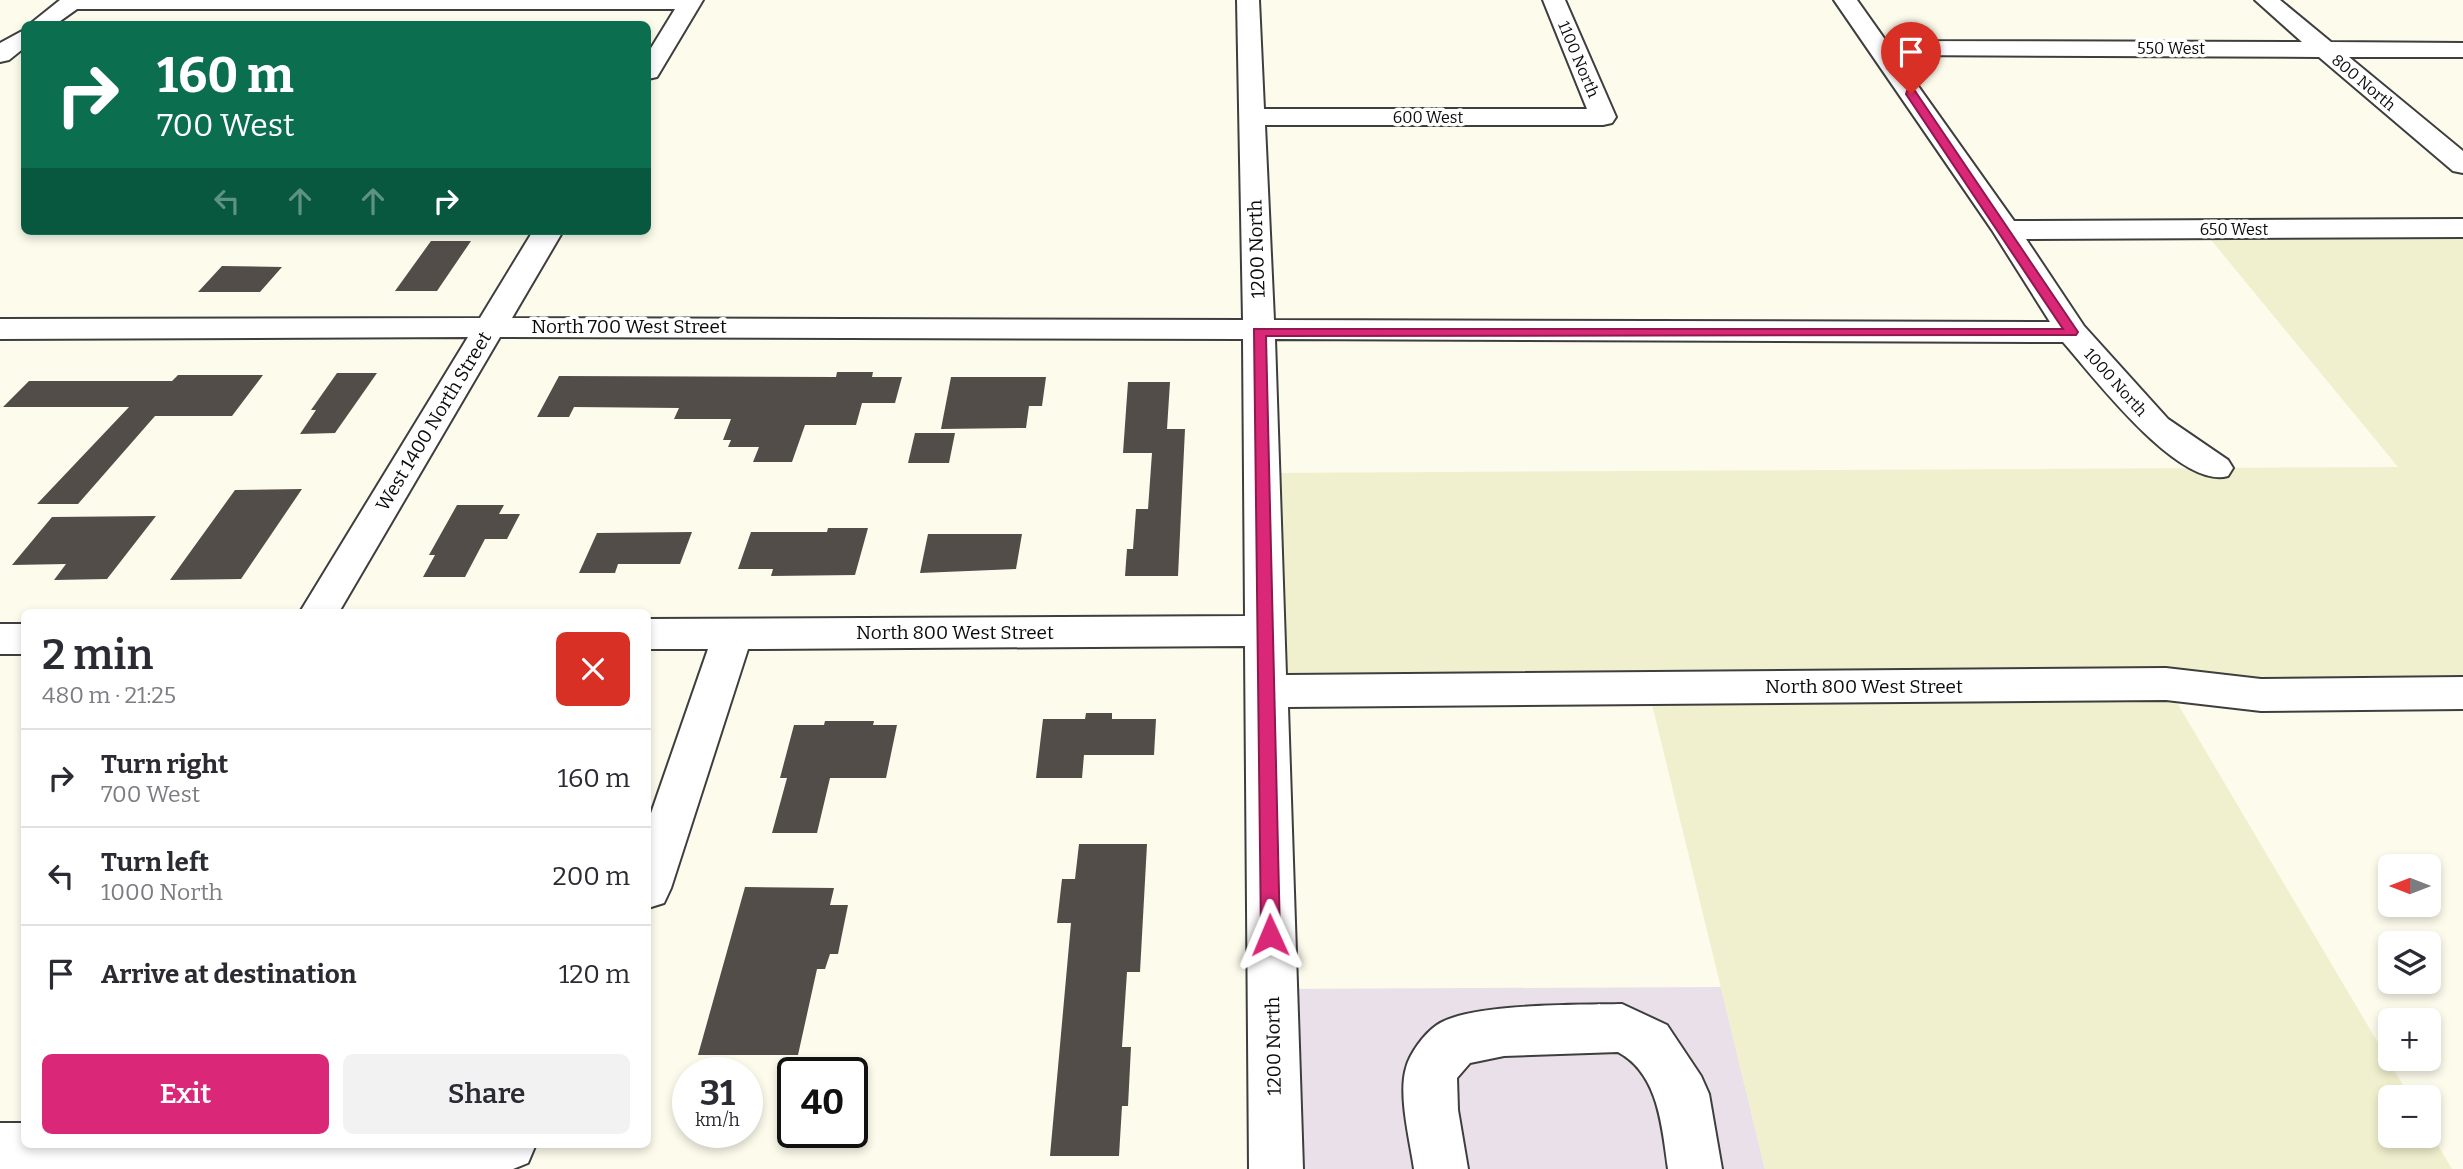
<!DOCTYPE html>
<html lang="en">
<head>
<meta charset="utf-8">
<style>
  body { margin:0; font-family:Bitter,serif; background:#f2f2f3; color:#2b2b33; height:100vh; display:flex; flex-direction:column; font-size:26px; white-space:nowrap }
  * { box-sizing:border-box; margin:0 }
  p { font-size:23px; color:#7c7c81 }
  .icon { flex:none; width:38px; height:38px; fill:none; stroke:currentColor; stroke-width:2; stroke-linecap:round; stroke-linejoin:round }
  .map { position:relative; flex:1; overflow:hidden }
  .panel { position:absolute; left:21px; top:609px; width:630px; height:539px; display:flex; flex-direction:column; background:#fff; border-radius:10px; box-shadow:0 4px 10px #0003 }
  .panel>* { flex:none }
  .hud { position:absolute; left:21px; top:21px; width:630px; height:214px; border-radius:10px; box-shadow:0 4px 10px #0003; background:#0b6e4f; color:#fff; overflow:hidden }
  .needle { width:46px; rotate:270deg }
  .fabs { position:absolute; left:2378px; top:854px; display:grid; gap:14px }
  .fabs a { display:grid; place-items:center; width:63px; height:63px; border-radius:10px; background:#fff; box-shadow:0 4px 10px #0003; font-size:35px }
  .speed { position:absolute; left:672px; top:1057px; display:flex; gap:14px; font-size:35px; font-weight:700; text-align:center }
  .speed>* { display:grid; place-content:center; width:91px; height:91px; border-radius:50%; background:#fff; box-shadow:0 4px 10px #0003; line-height:1 }
  .speed small { font-size:18px; font-weight:400 }
  .speed .limit { border:4px solid #111; border-radius:10px; background:#fff; color:#111 }
  .pin { position:absolute; display:grid; place-items:center; width:60px; height:60px; color:#fff; margin:-72px -30px; border-radius:50% 50% 50% 0; rotate:-45deg; box-shadow:0 0 7px #0007 }
  .pin .icon { rotate:45deg }
  .me { position:absolute; width:77px; margin:-38px; rotate:359deg; stroke-linejoin:round; filter:drop-shadow(0 0 5px #0008) }
  .turn { display:flex; align-items:center; gap:24px; height:147px; padding:0 21px; font-size:32px }
  .turn .icon { width:91px; height:91px; stroke-width:2.5 }
  .turn b { display:block; font-size:49px; line-height:60px }
  .lanes { display:flex; align-items:center; height:66px; padding:0 21px; background:#0003; justify-content:center; gap:35px; direction:ltr }
  .lanes .off { opacity:.35 }
  .round { display:grid; place-items:center; flex:none; width:74px; height:74px; border-radius:10px; background:#f2f2f3 }
  .overview { display:flex; align-items:center; justify-content:space-between; height:119px; padding:0 21px }
  h1 { font-size:42px; font-weight:600; line-height:52px }
  .button { display:flex; gap:14px; margin-top:auto; padding:14px 21px }
  .button a { flex:1; height:80px; border-radius:10px; background:#db2777; color:#fff; font-size:28px; font-weight:600; line-height:80px; text-align:center }
  .button a+a { background:#f2f2f3; color:#2b2b33 }
  ul { padding:0; list-style:none }
  li { display:flex; align-items:center; gap:21px; height:98px; padding:0 21px; border-top:2px solid #e1e1e2 }
  li div { flex:1 }
  li b { display:block; font-size:26px }
  li em { font-style:normal }
  .map>svg:first-child { display:block }
  .industrial { fill:#e9e0ea }
  .farmland { fill:#f1f0ce }
  .building { fill:#534d49 }
  .lines { fill:none; stroke-linecap:round; stroke-linejoin:round }
  .minor-casing { stroke:#3e3e3e; stroke-width:4 }
  .minor { fill:#fff; fill-rule:evenodd }
  .route { fill:#db2777; stroke:#8e194d; stroke-width:2 }
  .labels { text-anchor:middle; stroke-width:7; stroke-linejoin:round; paint-order:stroke }
  .far-street-label { font-size:16px; fill:#0b0b0b; stroke:#fff }
  .street-label { font-size:19px; fill:#0b0b0b; stroke:#fff }
</style>
</head>
<body>
<div class="map">
<svg width="2463" height="1169" viewBox="0 0 2463 1169">
  <rect width="100%" height="100%" fill="#fdfbeb"/>
  <path class="industrial" d="M 1721,987 L 1765,1169 L 1276,1169 L 1272,989 Z"/>
  <path class="farmland" d="M 2463,228 L 2463,693 L 2166,684 L 2410,1097 L 2390,1097 L 2390,1136 L 2429,1136 L 2429,1130 L 2452,1169 L 1765,1169 L 1648,688 L 1264,691 L 1261,473 L 2398,467 L 2202,229 Z"/>
  <path class="building" d="M 431,241 L 471,241 L 437,291 L 395,291 Z
    M 222,266 L 282,267 L 260,292 L 198,292 Z
    M 837,372 L 873,372 L 872,377 L 902,377 L 895,403 L 862,403 L 856,425 L 805,425 L 792,462 L 753,462 L 759,447 L 728,447 L 731,440 L 723,440 L 731,419 L 674,419 L 679,408 L 574,407 L 569,417 L 537,417 L 559,376 L 836,377 Z
    M 337,373 L 377,373 L 335,433 L 300,434 L 316,410 L 311,410 Z
    M 178,375 L 263,375 L 232,416 L 155,416 L 78,504 L 37,504 L 129,407 L 3,407 L 29,381 L 172,381 Z
    M 951,377 L 1046,377 L 1042,406 L 1029,406 L 1026,428 L 941,429 Z
    M 1128,382 L 1170,382 L 1167,429 L 1185,429 L 1178,576 L 1125,576 L 1127,549 L 1133,549 L 1136,509 L 1148,509 L 1152,453 L 1123,453 Z
    M 915,433 L 955,433 L 949,463 L 908,463 Z
    M 302,489 L 241,579 L 170,580 L 235,490 Z
    M 457,505 L 504,505 L 499,514 L 520,514 L 507,539 L 485,539 L 465,577 L 423,577 L 435,555 L 429,555 Z
    M 156,516 L 107,579 L 54,580 L 66,564 L 12,565 L 52,517 Z
    M 828,528 L 868,528 L 855,575 L 771,576 L 773,569 L 738,569 L 751,532 L 827,532 Z
    M 692,532 L 680,564 L 618,564 L 615,573 L 579,573 L 597,533 Z
    M 928,534 L 1022,534 L 1016,569 L 920,573 Z
    M 1086,713 L 1112,713 L 1112,719 L 1156,719 L 1154,755 L 1084,755 L 1082,778 L 1036,778 L 1043,719 L 1085,719 Z
    M 825,721 L 874,721 L 873,725 L 897,725 L 886,778 L 830,778 L 817,833 L 772,833 L 787,778 L 780,778 L 794,725 L 824,725 Z
    M 1079,844 L 1147,844 L 1140,972 L 1127,972 L 1122,1047 L 1131,1047 L 1128,1106 L 1122,1106 L 1119,1156 L 1050,1156 L 1071,923 L 1057,923 L 1062,879 L 1075,879 Z
    M 745,887 L 834,888 L 830,905 L 848,905 L 838,954 L 830,954 L 825,969 L 817,969 L 798,1055 L 698,1055 Z"/>
  <g class="lines">
    <g class="minor-casing">
      <path id="minor" d="M 60,0 L 703,0 L 657,77 L 648,79 L 648,53 L 675,9 L 77,9 L 56,24 L 30,24 Z
        M 1237,0 L 1259,0 L 1264,109 L 1587,109 L 1543,0 L 1565,0 L 1616,117 L 1612,123 L 1603,125 L 1265,125 L 1274,320 L 2050,322 L 1992,230 L 1834,0 L 1857,0 L 1886,41 L 2302,42 L 2255,0 L 2280,0 L 2331,42 L 2463,43 L 2463,57 L 2349,57 L 2463,151 L 2463,173 L 2453,171 L 2319,57 L 1896,55 L 2014,221 L 2463,219 L 2463,237 L 2026,239 L 2084,326 L 2168,419 L 2228,460 L 2233,468 L 2228,476 C 2179,490 2093,376 2063,342 L 1275,339 L 1286,675 L 2166,668 L 2261,679 L 2463,677 L 2463,709 L 2261,711 L 2166,700 L 1288,707 L 1303,1169 L 1249,1169 L 1245,646 L 748,649 L 671,888 L 664,903 L 648,908 L 648,822 L 708,649 L 648,649 L 648,619 L 1245,616 L 1243,339 L 500,337 L 339,612 L 300,612 L 468,337 L 0,339 L 0,319 L 480,318 L 533,231 L 563,231 L 512,318 L 1243,320 Z
        M 24,30 L 24,48 L 9,60 L 0,62 L 0,43 Z
        M 0,624 L 24,624 L 24,654 L 0,654 Z
        M 1622,1004 L 1667,1025 L 1701,1076 L 1709,1094 L 1722,1169 L 1668,1169 C 1662,1127 1659,1074 1618,1052 L 1504,1056 L 1470,1063 L 1457,1078 L 1458,1110 L 1468,1169 L 1414,1169 C 1410,1141 1398,1095 1406,1068 C 1410,1053 1424,1034 1437,1025 C 1468,1003 1581,1005 1622,1004 Z
        M 0,1123 L 24,1123 L 24,1144 L 536,1144 L 528,1163 L 513,1169 L 0,1169 Z"/>
    </g>
    <use href="#minor" class="minor"/>
  </g>
  <path class="route" d="M 1907,91 L 1915,91 L 2078,332 L 2076,335 L 1266,336 L 1280,935 L 1278,941 L 1270,944 L 1263,941 L 1261,935 L 1254,329 L 2063,329 L 1906,94 Z"/>
  <g class="labels">
    <g class="far-street-label">
      <text x="2171" y="54">550 West</text>
      <text transform="translate(1579 59) rotate(67)" y="6">1100 North</text>
      <text transform="translate(2364 82) rotate(40)" y="6">800 North</text>
      <text x="1428" y="123">600 West</text>
      <text x="2234" y="235">650 West</text>
      <text transform="translate(2116 382) rotate(48)" y="6">1000 North</text>
    </g>
    <g class="street-label">
      <text transform="translate(1256 249) rotate(-92)" y="7">1200 North</text>
      <text x="629" y="333">North 700 West Street</text>
      <text transform="translate(433 421) rotate(-59)" y="7">West 1400 North Street</text>
      <text x="955" y="639">North 800 West Street</text>
      <text x="1864" y="693">North 800 West Street</text>
      <text transform="translate(1273 1046) rotate(-91)" y="7">1200 North</text>
    </g>
  </g>
</svg>
<div class="fabs">
<a><svg class="needle" viewBox="-14 -14 28 28"><path d="M0-13l5 13h-10z" fill="#e53935"/><path d="M0 13l5-13h-10z" fill="#7c7c81"/></svg></a>
<a><svg class="icon" aria-label="layers" viewBox="0 0 24 24"><path d="M12 4l9 5-9 5-9-5zM3 14l9 5 9-5"/></svg></a>
<a>+</a>
<a>−</a>
</div>
<div class="speed"><div>31<small>km/h</small></div><div class="limit">40</div></div>
<div class="pin" style="left:1911px;top:94px;background:#d93025"><svg class="icon" aria-label="arrive" viewBox="0 0 24 24"><path d="M6 21V4h12l-3 4 3 4H6"/></svg></div>
<svg class="me" style="left:1270px;top:935px" viewBox="-20 -20 40 40"><path d="M0-17L14 15 0 8-14 15z" fill="#db2777" stroke="#fff" stroke-width="4"/></svg>
<div class="hud">
<div class="turn"><svg class="icon" aria-label="right" viewBox="0 0 24 24"><path d="M7 20v-9h11M14 6l5 5-5 5"/></svg><div><b>160 m</b>700 West</div></div>
<div class="lanes"><svg class="icon off" aria-label="left" viewBox="0 0 24 24"><path d="M17 20v-9H6M10 6l-5 5 5 5"/></svg><svg class="icon off" aria-label="ahead" viewBox="0 0 24 24"><path d="M12 20V5M6 11l6-6 6 6"/></svg><svg class="icon off" aria-label="ahead" viewBox="0 0 24 24"><path d="M12 20V5M6 11l6-6 6 6"/></svg><svg class="icon" aria-label="right" viewBox="0 0 24 24"><path d="M7 20v-9h11M14 6l5 5-5 5"/></svg></div>
</div>
<section class="panel">
<div class="overview"><div><h1>2 min</h1><p>480 m · 21:25</p></div><a class="round" style="background:#d93025;color:#fff"><svg class="icon" aria-label="close" viewBox="0 0 24 24"><path d="M6 6l12 12M18 6L6 18"/></svg></a></div>
<ul>
<li><svg class="icon" aria-label="right" viewBox="0 0 24 24"><path d="M7 20v-9h11M14 6l5 5-5 5"/></svg><div><b>Turn right</b><p>700 West</p></div><em>160 m</em></li>
<li><svg class="icon" aria-label="left" viewBox="0 0 24 24"><path d="M17 20v-9H6M10 6l-5 5 5 5"/></svg><div><b>Turn left</b><p>1000 North</p></div><em>200 m</em></li>
<li><svg class="icon" aria-label="arrive" viewBox="0 0 24 24"><path d="M6 21V4h12l-3 4 3 4H6"/></svg><div><b>Arrive at destination</b></div><em>120 m</em></li>
</ul>
<div class="button"><a>Exit</a><a>Share</a></div>
</section>
</div>
</body>
</html>
